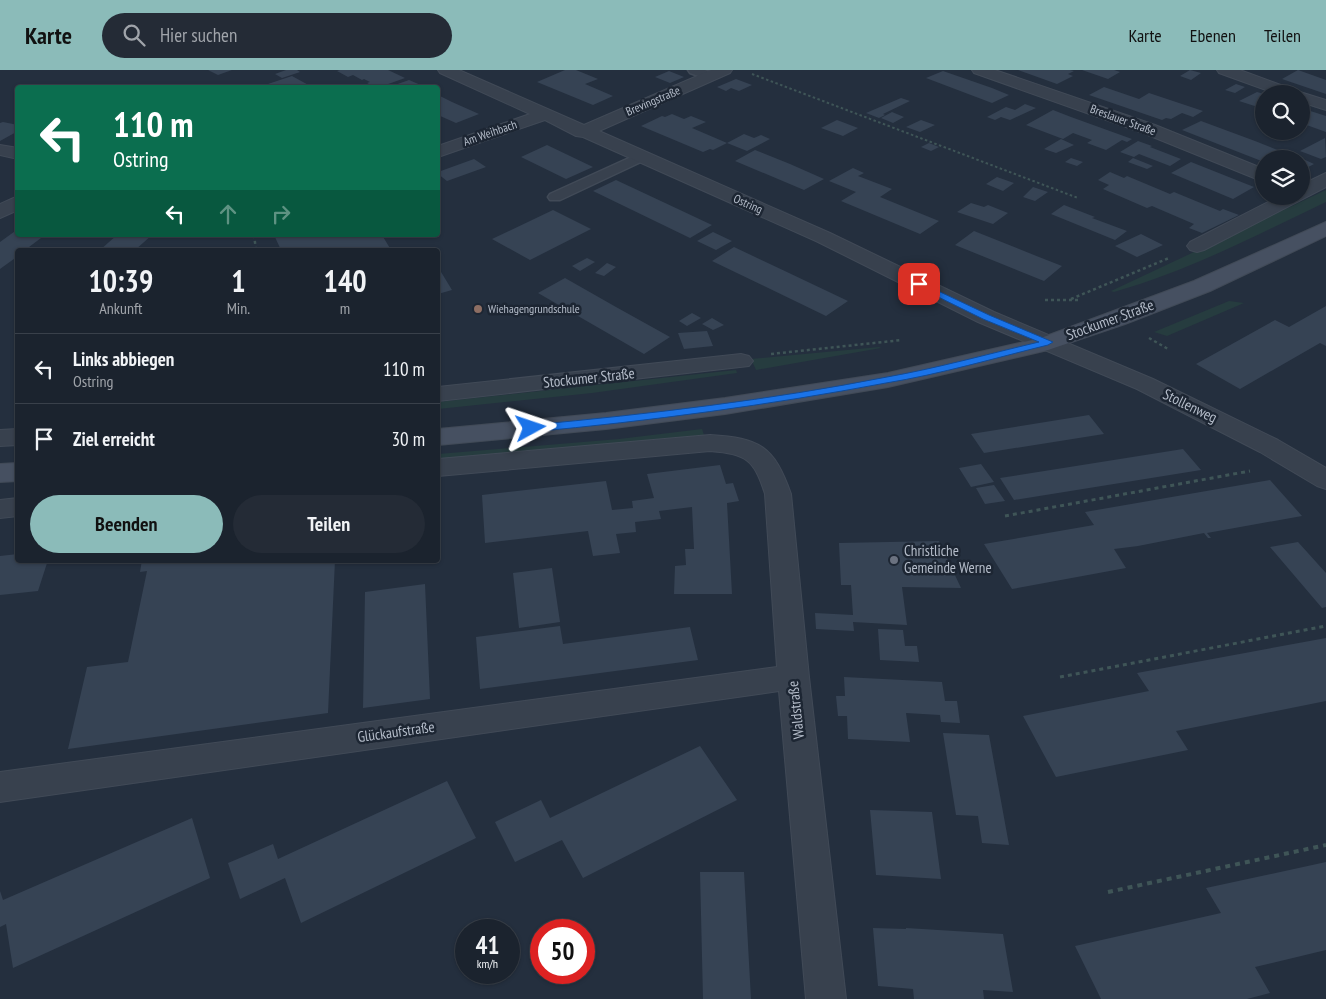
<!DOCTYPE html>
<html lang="de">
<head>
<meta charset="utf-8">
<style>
  body { margin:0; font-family:"PT Sans Narrow",sans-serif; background:#242b36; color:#f1f3f6; height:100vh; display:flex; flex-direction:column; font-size:19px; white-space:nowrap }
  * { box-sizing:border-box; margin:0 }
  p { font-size:16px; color:#a0a4aa }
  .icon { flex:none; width:28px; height:28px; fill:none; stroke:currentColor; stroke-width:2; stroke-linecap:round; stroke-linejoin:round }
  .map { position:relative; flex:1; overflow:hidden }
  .side { position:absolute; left:15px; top:178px; width:425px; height:315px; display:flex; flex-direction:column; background:#1b232e; border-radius:5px; box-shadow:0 1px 4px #0004,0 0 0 1px #39404a }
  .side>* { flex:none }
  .banner { position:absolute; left:15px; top:15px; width:425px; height:152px; border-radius:5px; box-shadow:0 1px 4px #0004,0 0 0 1px #39404a; background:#0b6e4f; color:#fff; overflow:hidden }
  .buttons { position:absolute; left:1255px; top:15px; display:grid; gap:10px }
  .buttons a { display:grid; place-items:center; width:55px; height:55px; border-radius:50%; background:#1b232e; box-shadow:0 1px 4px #0004,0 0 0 1px #39404a; font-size:25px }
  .speed { position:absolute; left:455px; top:849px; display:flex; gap:10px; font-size:25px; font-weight:700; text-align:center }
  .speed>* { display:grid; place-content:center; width:65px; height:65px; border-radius:50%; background:#1b232e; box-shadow:0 1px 4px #0004,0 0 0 1px #39404a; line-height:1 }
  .speed small { font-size:12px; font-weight:400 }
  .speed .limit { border:8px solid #d22; background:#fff; color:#111 }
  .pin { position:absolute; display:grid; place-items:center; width:42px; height:42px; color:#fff; margin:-21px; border-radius:10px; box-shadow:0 2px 8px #0006 }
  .me { position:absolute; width:55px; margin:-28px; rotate:85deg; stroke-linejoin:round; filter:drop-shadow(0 0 4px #0008) }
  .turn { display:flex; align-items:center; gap:18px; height:105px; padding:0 15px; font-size:22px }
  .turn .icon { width:65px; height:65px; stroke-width:2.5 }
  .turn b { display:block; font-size:35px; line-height:42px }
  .lanes { display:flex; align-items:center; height:48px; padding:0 15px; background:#0003; justify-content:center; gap:25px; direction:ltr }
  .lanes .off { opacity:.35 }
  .eta { display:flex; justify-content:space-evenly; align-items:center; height:85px; text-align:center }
  .eta b { font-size:30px; font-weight:700; line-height:35px }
  .action { display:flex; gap:10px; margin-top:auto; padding:10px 15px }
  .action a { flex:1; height:58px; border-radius:30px; background:#8bbbb9; color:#111; font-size:20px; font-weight:700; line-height:58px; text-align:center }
  .action a+a { background:#242b36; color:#f1f3f6 }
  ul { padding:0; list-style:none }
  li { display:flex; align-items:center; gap:15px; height:70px; padding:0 15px; border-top:1px solid #39404a }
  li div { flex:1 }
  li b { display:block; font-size:19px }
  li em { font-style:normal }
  header { display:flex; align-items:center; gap:30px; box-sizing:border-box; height:70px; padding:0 25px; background:#8bbbb9; color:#111 }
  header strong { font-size:24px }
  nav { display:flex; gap:28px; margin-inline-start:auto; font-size:18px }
  .search { width:350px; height:45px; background:#242b36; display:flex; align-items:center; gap:12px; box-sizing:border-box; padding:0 18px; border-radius:28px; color:#a0a4aa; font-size:19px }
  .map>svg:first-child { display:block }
  .green { fill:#263c3f }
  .building { fill:#364354 }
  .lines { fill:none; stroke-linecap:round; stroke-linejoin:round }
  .lane-casing { stroke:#414a57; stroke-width:3 }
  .street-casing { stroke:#414a57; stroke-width:2 }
  .secondary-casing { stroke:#414a57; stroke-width:2 }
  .path-far3 { stroke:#3f5557; stroke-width:2; stroke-dasharray:2.5 2.5; stroke-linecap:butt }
  .path-far2 { stroke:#3f5557; stroke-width:2.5; stroke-dasharray:3 3; stroke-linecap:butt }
  .path-far1 { stroke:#3f5557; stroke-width:3; stroke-dasharray:4 4; stroke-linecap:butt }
  .path { stroke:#3f5557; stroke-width:4; stroke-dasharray:5 5; stroke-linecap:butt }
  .lane { fill:#38414e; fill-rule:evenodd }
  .street { fill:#38414e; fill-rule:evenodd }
  .secondary { fill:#465061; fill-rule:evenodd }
  .route { fill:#1a73e8; stroke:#114b97 }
  .education-dot { fill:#8d6e63; stroke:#1d2633; stroke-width:2 }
  .worship-dot { fill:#6b7280; stroke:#1d2633; stroke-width:2 }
  .labels { text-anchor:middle; stroke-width:5; stroke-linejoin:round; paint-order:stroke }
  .far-street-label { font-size:12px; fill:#b4bcc9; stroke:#1d2633 }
  .far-poi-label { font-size:12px; fill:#b4bcc9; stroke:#1d2633; text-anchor:start }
  .street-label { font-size:15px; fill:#b4bcc9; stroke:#1d2633 }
  .poi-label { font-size:15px; fill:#b4bcc9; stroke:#1d2633; text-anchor:start }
</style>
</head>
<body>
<header>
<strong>Karte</strong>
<div class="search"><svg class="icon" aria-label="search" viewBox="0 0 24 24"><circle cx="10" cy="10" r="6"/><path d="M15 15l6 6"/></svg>Hier suchen</div>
<nav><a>Karte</a><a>Ebenen</a><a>Teilen</a></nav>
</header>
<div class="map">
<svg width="1326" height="929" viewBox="0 0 1326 929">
  <rect width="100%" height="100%" fill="#242f3e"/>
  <path class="green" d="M 1326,120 L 1326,132 C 1257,165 1188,201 1114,222 L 1111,221 Z
    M 1229,231 L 1244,233 L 1167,266 L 1154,262 Z
    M 879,277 L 881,278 L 756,300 L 751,289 Z
    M 736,300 L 737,303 L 592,323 L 438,339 L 438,332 Z
    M 702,359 L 704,365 L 620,375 L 438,390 L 438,384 L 619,369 Z"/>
  <path class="building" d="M 208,0 L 232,0 L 218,5 Z
    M 286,0 L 297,0 L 300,2 L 282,8 L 275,4 Z
    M 340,0 L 388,0 L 405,8 L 377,18 L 367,13 L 370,12 L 364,9 L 362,10 L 353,5 L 348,7 L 337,1 Z
    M 565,0 L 576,0 L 598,9 L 585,14 L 613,26 L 593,35 L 537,12 Z
    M 1018,0 L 1070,0 L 1074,1 L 1068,4 L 1073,6 L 1057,14 Z
    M 1082,0 L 1114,0 L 1120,2 L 1108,9 Z
    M 1190,0 L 1201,3 L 1191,10 L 1180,6 Z
    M 1298,0 L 1326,10 L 1326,24 L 1282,9 Z
    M 669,1 L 684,7 L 670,13 L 655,7 Z
    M 943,1 L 992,18 L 1009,25 L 992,33 L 926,8 Z
    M 292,6 L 314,18 L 259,18 L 259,17 Z
    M 736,9 L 752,15 L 739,21 L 731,18 L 726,21 L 717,17 Z
    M 409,10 L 423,16 L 392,16 Z
    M 1236,14 L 1245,17 L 1235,23 L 1225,20 Z
    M 1104,17 L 1139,29 L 1149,23 L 1203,41 L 1193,47 L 1182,43 L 1171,49 L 1166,48 L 1162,50 L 1089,25 Z
    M 1257,22 L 1264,24 L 1264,39 L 1239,31 Z
    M 438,25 L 452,32 L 479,44 L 456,53 L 438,45 Z
    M 901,28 L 910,31 L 883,44 L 885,45 L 879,48 L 866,43 Z
    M 1025,34 L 1036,38 L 1010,50 L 1001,47 L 995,50 L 987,47 L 1006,37 L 1015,40 Z
    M 1301,38 L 1326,46 L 1326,62 L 1301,53 Z
    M 1053,40 L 1071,47 L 1132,69 L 1127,72 L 1122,70 L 1106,80 L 1087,73 L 1092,70 L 1073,63 L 1063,69 L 1026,55 Z
    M 892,42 L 904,47 L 893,53 L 881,48 Z
    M 672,44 L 684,49 L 691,46 L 706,52 L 692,58 L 727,73 L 744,64 L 754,68 L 761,65 L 770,69 L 747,81 L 727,73 L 713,80 L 710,79 L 703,82 L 641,56 L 662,46 L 665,47 Z
    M 837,50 L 858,58 L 843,66 L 821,58 Z
    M 921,50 L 935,55 L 920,62 L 906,57 Z
    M 1201,51 L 1255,71 L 1300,89 L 1264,89 L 1264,92 L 1182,60 Z
    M 3,52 L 18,55 L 18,61 L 0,71 L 0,53 Z
    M 1325,68 L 1326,87 L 1321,89 L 1300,81 Z
    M 1061,69 L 1074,75 L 1056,83 L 1044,79 Z
    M 1138,71 L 1152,76 L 1150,77 L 1181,89 L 1170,96 L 1139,84 L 1134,87 L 1120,82 Z
    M 929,73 L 939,77 L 931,81 L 921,77 Z
    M 547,75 L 593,97 L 566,109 L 521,87 Z
    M 755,80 L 790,94 L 824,109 L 804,120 L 735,91 Z
    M 1071,88 L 1083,92 L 1077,96 L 1065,92 Z
    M 1133,88 L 1153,96 L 1147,99 L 1128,92 Z
    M 474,89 L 486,97 L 447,111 L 438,104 L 438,102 Z
    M 1301,89 L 1303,89 L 1314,94 L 1301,101 Z
    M 1191,92 L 1254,117 L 1233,129 L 1171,103 Z
    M 853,98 L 864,103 L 858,106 L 892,119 L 880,127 L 939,151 L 920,164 L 841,131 L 856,122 L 829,111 Z
    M 1110,102 L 1124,108 L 1127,106 L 1170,124 L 1174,122 L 1220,141 L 1223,139 L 1239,145 L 1202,163 L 1189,158 L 1194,154 L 1152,136 L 1147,138 L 1103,119 L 1109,115 L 1098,110 Z
    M 997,107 L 1014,113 L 1003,121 L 986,114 Z
    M 616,110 L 663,132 L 712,155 L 690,168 L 593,121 Z
    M 1033,117 L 1048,122 L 1035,131 L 1023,127 Z
    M 971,133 L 984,137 L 988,135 L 1008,143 L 993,154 L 957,142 Z
    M 1064,135 L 1095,147 L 1092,148 L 1127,161 L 1115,170 L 1051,144 Z
    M 553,140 L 591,159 L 530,190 L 492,169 Z
    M 18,159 L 18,165 L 45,165 L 25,180 L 18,180 L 18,186 L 0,199 L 0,172 Z
    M 974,161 L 1039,187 L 1062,196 L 1044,211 L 955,175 Z
    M 713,162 L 732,171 L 716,180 L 697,171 Z
    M 1141,164 L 1163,175 L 1137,187 L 1115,176 Z
    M 117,165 L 152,165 L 135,180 L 100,180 Z
    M 274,165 L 382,165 L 391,180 L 281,180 Z
    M 734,177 L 789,203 L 848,231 L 826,246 L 712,191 Z
    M 587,188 L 595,192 L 580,201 L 572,196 Z
    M 607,193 L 616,197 L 604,206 L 595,203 Z
    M 438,197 L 452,220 L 438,224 Z
    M 565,208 L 616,237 L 670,267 L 644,284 L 538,223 Z
    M 1326,236 L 1326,276 L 1320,273 L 1240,319 L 1196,294 L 1275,250 L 1289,257 Z
    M 692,243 L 701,248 L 687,256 L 679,251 Z
    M 712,248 L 724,255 L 713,260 L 702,254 Z
    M 707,261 L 713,276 L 684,279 L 678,263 Z
    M 1089,345 L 1104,364 L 984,383 L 971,364 Z
    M 1183,379 L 1201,400 L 1014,430 L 1000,408 Z
    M 981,394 L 994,412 L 971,417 L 959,398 Z
    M 720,395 L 726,414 L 733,413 L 739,431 L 727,433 L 732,524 L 674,524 L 675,496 L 686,495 L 685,479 L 694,479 L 692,437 L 659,441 L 661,449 L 635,452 L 636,462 L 616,464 L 620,483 L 593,486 L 588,461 L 485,473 L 482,425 L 606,411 L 612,440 L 633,438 L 632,431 L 654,428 L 647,404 Z
    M 1270,410 L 1302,446 L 1207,463 L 1211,468 L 1208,468 L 1204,463 L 1138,476 L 1114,479 L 1126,498 L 1012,519 L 984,474 L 1094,455 L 1085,442 Z
    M 994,415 L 1005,431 L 985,434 L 976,418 Z
    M 939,471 L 961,518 L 902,517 L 907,555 L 853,552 L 854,561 L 816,559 L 815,543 L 853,545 L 851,515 L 841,515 L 839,473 Z
    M 1298,472 L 1326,503 L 1326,537 L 1322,538 L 1270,477 Z
    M 18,484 L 18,490 L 48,490 L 38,521 L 0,525 L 0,486 Z
    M 142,490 L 335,490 L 328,643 L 68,679 L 87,597 L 128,592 L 147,501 L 140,502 Z
    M 552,498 L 560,552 L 519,558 L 513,503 Z
    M 425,514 L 430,629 L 363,638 L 365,522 Z
    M 560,556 L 563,574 L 690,557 L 698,590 L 480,619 L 476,567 Z
    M 878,559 L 903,560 L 905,576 L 917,576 L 919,592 L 880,590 Z
    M 1326,568 L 1326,631 L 1176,661 L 1188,680 L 1056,707 L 1023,646 L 1149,621 L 1137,603 Z
    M 844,607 L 942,612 L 945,631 L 957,631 L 960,653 L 941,652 L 940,645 L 906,643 L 910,672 L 848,669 L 847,646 L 838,646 L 836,626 L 845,626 Z
    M 943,663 L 989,665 L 1009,775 L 982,773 L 978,746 L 956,745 Z
    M 700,676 L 737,730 L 583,808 L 562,770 L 515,792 L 495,752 L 541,730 L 550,748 Z
    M 447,711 L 476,768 L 301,853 L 285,808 L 240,829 L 228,793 L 273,774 L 278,789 Z
    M 870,740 L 932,742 L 941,809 L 876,805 Z
    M 192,748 L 210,808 L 13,898 L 6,854 L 0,857 L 0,821 L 3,830 Z
    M 1326,792 L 1326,880 L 1255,897 L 1270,923 L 1247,929 L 1101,929 L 1075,876 L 1221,843 L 1206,818 Z
    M 700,802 L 744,802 L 751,929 L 703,929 Z
    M 873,858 L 906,859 L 906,858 L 1003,864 L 1013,922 L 983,920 L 984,929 L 914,929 L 913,919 L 878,916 Z"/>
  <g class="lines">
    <g class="lane-casing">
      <path id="lane" d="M 688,0 L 705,0 L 716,6 L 710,10 L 690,3 Z
        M 640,83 L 645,84 L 647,87 L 645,90 L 560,130 L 550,130 L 548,127 L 550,124 Z"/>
    </g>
    <g class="street-casing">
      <path id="street" d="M 438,0 L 459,0 L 584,55 L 711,0 L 732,0 L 730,3 L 599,61 L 830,163 L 994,242 L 1153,309 L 1278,370 L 1326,398 L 1326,419 L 1317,416 L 1260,382 L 1137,319 L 978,252 L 816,171 L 583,67 L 576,66 L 545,50 L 438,87 L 438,76 L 530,44 L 440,3 Z
        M 972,0 L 995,0 L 1155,55 L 1264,99 L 1264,112 L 1143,63 L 974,3 Z
        M 1217,0 L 1240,0 L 1300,22 L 1326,30 L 1326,40 L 1301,32 L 1301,24 L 1277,24 L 1219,3 Z
        M 0,75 L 18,78 L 18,89 L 0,85 Z
        M 1326,103 L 1326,117 L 1204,180 L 1197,182 L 1190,180 L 1187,176 L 1190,172 L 1280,126 L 1301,126 L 1301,115 Z
        M 18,126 L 18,140 L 0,148 L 0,134 Z
        M 741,284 L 749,286 L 753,291 L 749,296 L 438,331 L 438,317 Z
        M 18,359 L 18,375 L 0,376 L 0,360 Z
        M 710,365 C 760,368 774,376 791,424 L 809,607 L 846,929 L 806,929 L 779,621 L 0,732 L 0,702 L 777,597 L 765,424 C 754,389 746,384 710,381 L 438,406 L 438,389 Z
        M 18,428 L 18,446 L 0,448 L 0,430 Z"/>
    </g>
    <g class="secondary-casing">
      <path id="secondary" d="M 1326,152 L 1326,166 L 1210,221 L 1125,254 L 1048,280 L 888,317 L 725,344 L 606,359 L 438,375 L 438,359 L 606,343 L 725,328 L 888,303 L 1041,268 L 1194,211 Z
        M 18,393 L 18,411 L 0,412 L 0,394 Z"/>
    </g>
    <path class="path-far3" d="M 752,4 L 1078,128"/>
    <path class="path-far2" d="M 254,165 L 256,180
      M 1071,229 L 1169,188
      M 1045,230 L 1079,230
      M 1149,268 L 1168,279
      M 771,284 L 902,270"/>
    <path class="path-far1" d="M 1005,446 L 1250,401
      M 1060,607 L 1326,556"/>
    <path class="path" d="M 1108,822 L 1326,775"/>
    <use href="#lane" class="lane"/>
    <use href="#street" class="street"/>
    <use href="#secondary" class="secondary"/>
  </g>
  <path class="route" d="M 919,212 L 989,245 L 1053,272 L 1048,275 C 995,288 941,304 886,313 C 769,335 650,351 531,362 L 526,358 L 531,355 C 650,344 770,330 887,307 C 938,298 988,284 1039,272 L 983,249 L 916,216 L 915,214 Z"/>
  <circle class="education-dot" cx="478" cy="239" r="5"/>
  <circle class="worship-dot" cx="894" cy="490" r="5"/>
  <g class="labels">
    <g class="far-street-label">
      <text transform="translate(653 31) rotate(-23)" y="4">Brevingstraße</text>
      <text transform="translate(1123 50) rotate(20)" y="4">Breslauer Straße</text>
      <text transform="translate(490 63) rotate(-19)" y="4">Am Weihbach</text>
      <text transform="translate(748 134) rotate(24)" y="4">Ostring</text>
    </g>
    <g class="far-poi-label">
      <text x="488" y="243">Wiehagengrundschule</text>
    </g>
    <g class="street-label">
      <text transform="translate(1110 250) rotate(-20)" y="5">Stockumer Straße</text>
      <text transform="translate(589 308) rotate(-6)" y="5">Stockumer Straße</text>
      <text transform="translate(1190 336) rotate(26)" y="5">Stollenweg</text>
      <text transform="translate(796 640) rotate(-96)" y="5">Waldstraße</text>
      <text transform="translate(396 662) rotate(-8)" y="5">Glückaufstraße</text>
    </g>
    <g class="poi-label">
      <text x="904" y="486">Christliche<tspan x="904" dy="17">Gemeinde Werne</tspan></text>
    </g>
  </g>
</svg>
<div class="buttons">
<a><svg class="icon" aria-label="search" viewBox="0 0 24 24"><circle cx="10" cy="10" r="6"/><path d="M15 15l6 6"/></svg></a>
<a><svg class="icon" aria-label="layers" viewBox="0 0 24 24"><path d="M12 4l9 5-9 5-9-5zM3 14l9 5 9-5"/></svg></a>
</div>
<div class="speed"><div>41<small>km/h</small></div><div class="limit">50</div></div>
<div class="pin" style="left:919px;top:214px;background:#d93025"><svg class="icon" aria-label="arrive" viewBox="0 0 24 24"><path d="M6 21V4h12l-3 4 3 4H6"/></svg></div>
<svg class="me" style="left:531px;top:358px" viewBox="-20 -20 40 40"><path d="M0-17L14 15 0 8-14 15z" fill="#1a73e8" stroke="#fff" stroke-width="4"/></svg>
<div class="banner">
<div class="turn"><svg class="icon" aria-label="left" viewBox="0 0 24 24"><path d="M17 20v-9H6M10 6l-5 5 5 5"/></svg><div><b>110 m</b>Ostring</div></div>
<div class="lanes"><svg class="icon" aria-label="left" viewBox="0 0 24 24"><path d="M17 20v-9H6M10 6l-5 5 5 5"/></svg><svg class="icon off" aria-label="ahead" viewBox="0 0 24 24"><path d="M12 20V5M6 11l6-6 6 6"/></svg><svg class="icon off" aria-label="right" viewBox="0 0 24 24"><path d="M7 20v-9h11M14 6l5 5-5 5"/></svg></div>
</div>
<section class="side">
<div class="eta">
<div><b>10:39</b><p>Ankunft</p></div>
<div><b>1</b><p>Min.</p></div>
<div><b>140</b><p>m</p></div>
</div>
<ul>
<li><svg class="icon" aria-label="left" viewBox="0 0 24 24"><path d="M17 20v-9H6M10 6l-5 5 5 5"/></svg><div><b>Links abbiegen</b><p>Ostring</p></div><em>110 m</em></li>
<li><svg class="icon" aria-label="arrive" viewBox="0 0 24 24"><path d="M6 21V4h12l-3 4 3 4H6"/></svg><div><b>Ziel erreicht</b></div><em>30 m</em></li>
</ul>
<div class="action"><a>Beenden</a><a>Teilen</a></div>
</section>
</div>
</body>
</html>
